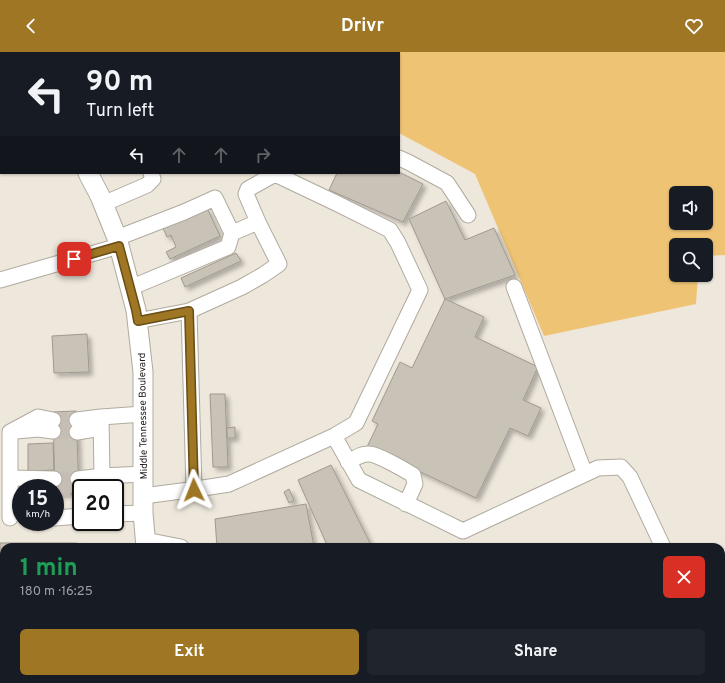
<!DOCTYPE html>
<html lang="en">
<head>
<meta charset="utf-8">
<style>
  body { margin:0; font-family:Overpass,sans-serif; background:#20242c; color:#f1f3f6; height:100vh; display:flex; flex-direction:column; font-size:15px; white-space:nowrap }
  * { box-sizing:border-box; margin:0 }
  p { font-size:13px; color:#9ea1a6 }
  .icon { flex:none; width:22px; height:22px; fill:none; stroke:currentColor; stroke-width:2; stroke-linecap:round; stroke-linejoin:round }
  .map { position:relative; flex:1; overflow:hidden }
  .drawer { position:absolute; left:0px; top:491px; width:725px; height:140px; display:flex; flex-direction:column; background:#171b24; border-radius:12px 12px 0 0; box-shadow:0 1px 3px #0004 }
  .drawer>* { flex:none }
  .guide { position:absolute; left:0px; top:0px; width:400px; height:122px; box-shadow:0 1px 3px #0004; background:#171b24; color:#f1f3f6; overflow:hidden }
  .controls { position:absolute; left:669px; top:134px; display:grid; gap:8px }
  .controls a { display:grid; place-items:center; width:44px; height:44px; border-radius:6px; background:#171b24; box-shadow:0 1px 3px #0004; font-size:20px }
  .speed { position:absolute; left:12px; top:427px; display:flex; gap:8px; font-size:20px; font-weight:700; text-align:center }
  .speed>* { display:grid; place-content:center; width:52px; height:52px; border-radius:50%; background:#171b24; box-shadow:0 1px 3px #0004; line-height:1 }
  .speed small { font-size:10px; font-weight:400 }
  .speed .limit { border:2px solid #111; border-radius:6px; background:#fff; color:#111 }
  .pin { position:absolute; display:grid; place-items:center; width:34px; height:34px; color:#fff; margin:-17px; border-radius:8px; box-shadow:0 2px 6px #0006 }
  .me { position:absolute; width:44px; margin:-22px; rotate:358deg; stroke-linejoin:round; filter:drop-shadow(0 0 3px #0008) }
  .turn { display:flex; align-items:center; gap:14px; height:84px; padding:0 20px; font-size:18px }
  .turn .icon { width:52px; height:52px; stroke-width:2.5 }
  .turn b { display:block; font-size:28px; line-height:34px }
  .lanes { display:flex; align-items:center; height:38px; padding:0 20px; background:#0003; justify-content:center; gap:20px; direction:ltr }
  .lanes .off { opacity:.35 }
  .round { display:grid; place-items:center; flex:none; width:42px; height:42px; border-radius:6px; background:#20242c }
  .summary { display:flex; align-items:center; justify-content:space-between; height:68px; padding:0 20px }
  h1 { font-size:24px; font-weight:700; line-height:30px; color:#1e9e55 }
  .action { display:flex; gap:8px; margin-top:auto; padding:8px 20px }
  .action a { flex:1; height:46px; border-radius:6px; background:#9e7624; color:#fff; font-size:16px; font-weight:700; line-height:46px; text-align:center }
  .action a+a { background:#20242c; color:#f1f3f6 }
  header { display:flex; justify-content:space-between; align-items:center; height:52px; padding:0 20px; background:#9e7624; color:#fff; font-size:18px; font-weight:700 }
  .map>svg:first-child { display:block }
  .green { fill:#efc374; fill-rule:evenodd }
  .water { fill:#cea24f; stroke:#997a3e }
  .building { fill:#c9c2b7; stroke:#9f998f; filter:url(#shadow) }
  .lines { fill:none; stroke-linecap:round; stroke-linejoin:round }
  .minor-tunnel { stroke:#c4beb5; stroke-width:15; stroke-dasharray:15 8; stroke-linecap:butt }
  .minor-casing { stroke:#b0aa9f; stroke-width:17 }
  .major-casing { stroke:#b0aa9f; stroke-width:21 }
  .minor { stroke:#fff; stroke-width:15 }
  .major { stroke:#fff; stroke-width:19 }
  .route-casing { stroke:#674d17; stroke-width:10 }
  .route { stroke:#9e7624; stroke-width:7 }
  .labels { text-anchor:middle; stroke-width:3; stroke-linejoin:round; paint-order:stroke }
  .street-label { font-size:10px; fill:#1e1c18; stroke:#fff }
</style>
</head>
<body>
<header><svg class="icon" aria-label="back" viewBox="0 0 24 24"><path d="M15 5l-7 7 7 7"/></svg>Drivr<svg class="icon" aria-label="heart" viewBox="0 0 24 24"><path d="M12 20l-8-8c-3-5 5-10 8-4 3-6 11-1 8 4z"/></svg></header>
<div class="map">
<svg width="725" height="631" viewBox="0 0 725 631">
  <defs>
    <filter id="shadow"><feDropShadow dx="3.5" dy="3.5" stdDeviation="2" flood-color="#0004"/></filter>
  </defs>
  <rect width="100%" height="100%" fill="#eee7dc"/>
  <path class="green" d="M 318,0 L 725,0 L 725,203 L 706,204 L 706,193 L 676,193 L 676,223 L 698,223 L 696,252 L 544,284 L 475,122 L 399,81 L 399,1 L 319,1 ZM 676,141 L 706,141 L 706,171 L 676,171 Z"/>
  <path class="water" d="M 4,592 L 4,627 L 37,627 L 39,631 L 0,631 L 0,594 Z"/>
  <path class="building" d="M 135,0 L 264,0 L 263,1 L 134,1 Z
    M 399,120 L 423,132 L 403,170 L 329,138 L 337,121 Z
    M 446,149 L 465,188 L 494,176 L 515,223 L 445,247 L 409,167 Z
    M 207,156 L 220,184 L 170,207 L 166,200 L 176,195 L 171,183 L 167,185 L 163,176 Z
    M 236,201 L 241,209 L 185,235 L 181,226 Z
    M 445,247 L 484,265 L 475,285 L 538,315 L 523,348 L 541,356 L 528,384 L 510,376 L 476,446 L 367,395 L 378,372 L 372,369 L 400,310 L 412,316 Z
    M 87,282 L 89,320 L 54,321 L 52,284 Z
    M 210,342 L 225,342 L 228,415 L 213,415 Z
    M 76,359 L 79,441 L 55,442 L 53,360 Z
    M 235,375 L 235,386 L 227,386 L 227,376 Z
    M 53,391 L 54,418 L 28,419 L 28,392 Z
    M 331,413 L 372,495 L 328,495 L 298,428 Z
    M 289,437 L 294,448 L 289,451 L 284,440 Z
    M 306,452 L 314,495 L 279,495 L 279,492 L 257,495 L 217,495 L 215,467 Z
    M 0,491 L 77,491 L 77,495 L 4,495 L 4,522 L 0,522 Z
    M 59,627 L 91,627 L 93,631 L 60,631 Z
    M 237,627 L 280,627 L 281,631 L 234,631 L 233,629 Z
    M 333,627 L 369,627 L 361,631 L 335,631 Z
    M 657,627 L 691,627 L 682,631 L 659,631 Z"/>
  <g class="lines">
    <path class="minor-tunnel" d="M 53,368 L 77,368
      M 53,379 L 77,380
      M 54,427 L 78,427
      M 55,439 L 78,438"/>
    <g class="minor-casing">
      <path id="minor" d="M 106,1 L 106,0
        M 399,106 L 408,110 L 447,131 L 468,163
        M 103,152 L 147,133 L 153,127 L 151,121
        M 232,181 L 258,170
        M 117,186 L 184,160 L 215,146 L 232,181 L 228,195 L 130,236
        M 0,228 L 119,194
        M 514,235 L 585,422
        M 189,259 L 194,437
        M 137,269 L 189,259 L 242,235 L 263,223 L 279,212 L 258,170 L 246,142 L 248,137 L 275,122 L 338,152 L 390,178 L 398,191 L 420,238 L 356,371 L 334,384 L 229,432 L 197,437 L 143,444
        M 143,362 L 101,365 L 102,424 L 143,422
        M 77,368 L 101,365
        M 16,379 L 38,377 L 53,379
        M 77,380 L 101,376
        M 334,384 L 359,428 L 463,479 L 598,416 L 621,415 L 630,425 L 663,495
        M 348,410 C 355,407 361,401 369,402 C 377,402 405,418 413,423 L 415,432 L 406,452
        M 11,426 L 54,427
        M 78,427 L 102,424
        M 115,462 L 143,461
        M 10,466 L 10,380 L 38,365 L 53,368
        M 55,466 L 81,464
        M 145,488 L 181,495
        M 725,515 L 725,517
        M 721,574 L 725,584
        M 448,631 L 457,627"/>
    </g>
    <g class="major-casing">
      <path id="major" d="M 11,0 L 12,1
        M 88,121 L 100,144 L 117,186 L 136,258 L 143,320 L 143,461 L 146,495
        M 721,550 L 725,548
        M 167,627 L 169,631
        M 534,631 L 543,627"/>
    </g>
    <use href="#minor" class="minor"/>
    <use href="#major" class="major"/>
  </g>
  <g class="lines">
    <g class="route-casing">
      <path id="route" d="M 74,207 L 119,194 L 136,258 L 138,269 L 189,259 L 194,438"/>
    </g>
    <use href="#route" class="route"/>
  </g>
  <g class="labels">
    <g class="street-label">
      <text transform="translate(142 364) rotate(-91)" y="4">Middle Tennessee Boulevard</text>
    </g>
  </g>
</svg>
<div class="controls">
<a><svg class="icon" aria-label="sound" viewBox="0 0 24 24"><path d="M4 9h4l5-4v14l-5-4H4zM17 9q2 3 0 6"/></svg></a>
<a><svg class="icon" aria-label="search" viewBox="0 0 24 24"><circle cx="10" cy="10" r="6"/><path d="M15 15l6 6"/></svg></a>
</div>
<div class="speed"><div>15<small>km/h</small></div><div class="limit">20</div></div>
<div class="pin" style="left:74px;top:207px;background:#d93025"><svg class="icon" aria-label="arrive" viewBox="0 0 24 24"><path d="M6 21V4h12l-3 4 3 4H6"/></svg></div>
<svg class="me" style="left:194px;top:438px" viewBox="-20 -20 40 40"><path d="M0-17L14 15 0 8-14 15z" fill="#9e7624" stroke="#fff" stroke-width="4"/></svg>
<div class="guide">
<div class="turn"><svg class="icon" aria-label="left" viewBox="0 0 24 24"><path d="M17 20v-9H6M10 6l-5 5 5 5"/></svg><div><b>90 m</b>Turn left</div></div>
<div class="lanes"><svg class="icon" aria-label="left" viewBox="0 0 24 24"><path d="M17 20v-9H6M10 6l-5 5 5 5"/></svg><svg class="icon off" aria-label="ahead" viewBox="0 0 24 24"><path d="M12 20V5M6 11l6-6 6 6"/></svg><svg class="icon off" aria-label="ahead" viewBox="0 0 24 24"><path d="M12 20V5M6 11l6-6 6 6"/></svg><svg class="icon off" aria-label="right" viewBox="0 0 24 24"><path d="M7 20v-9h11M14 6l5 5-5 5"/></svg></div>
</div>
<section class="drawer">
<div class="summary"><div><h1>1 min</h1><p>180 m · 16:25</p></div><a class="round" style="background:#d93025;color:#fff"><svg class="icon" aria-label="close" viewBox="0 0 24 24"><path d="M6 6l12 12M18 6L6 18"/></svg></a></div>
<div class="action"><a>Exit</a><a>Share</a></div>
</section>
</div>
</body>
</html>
